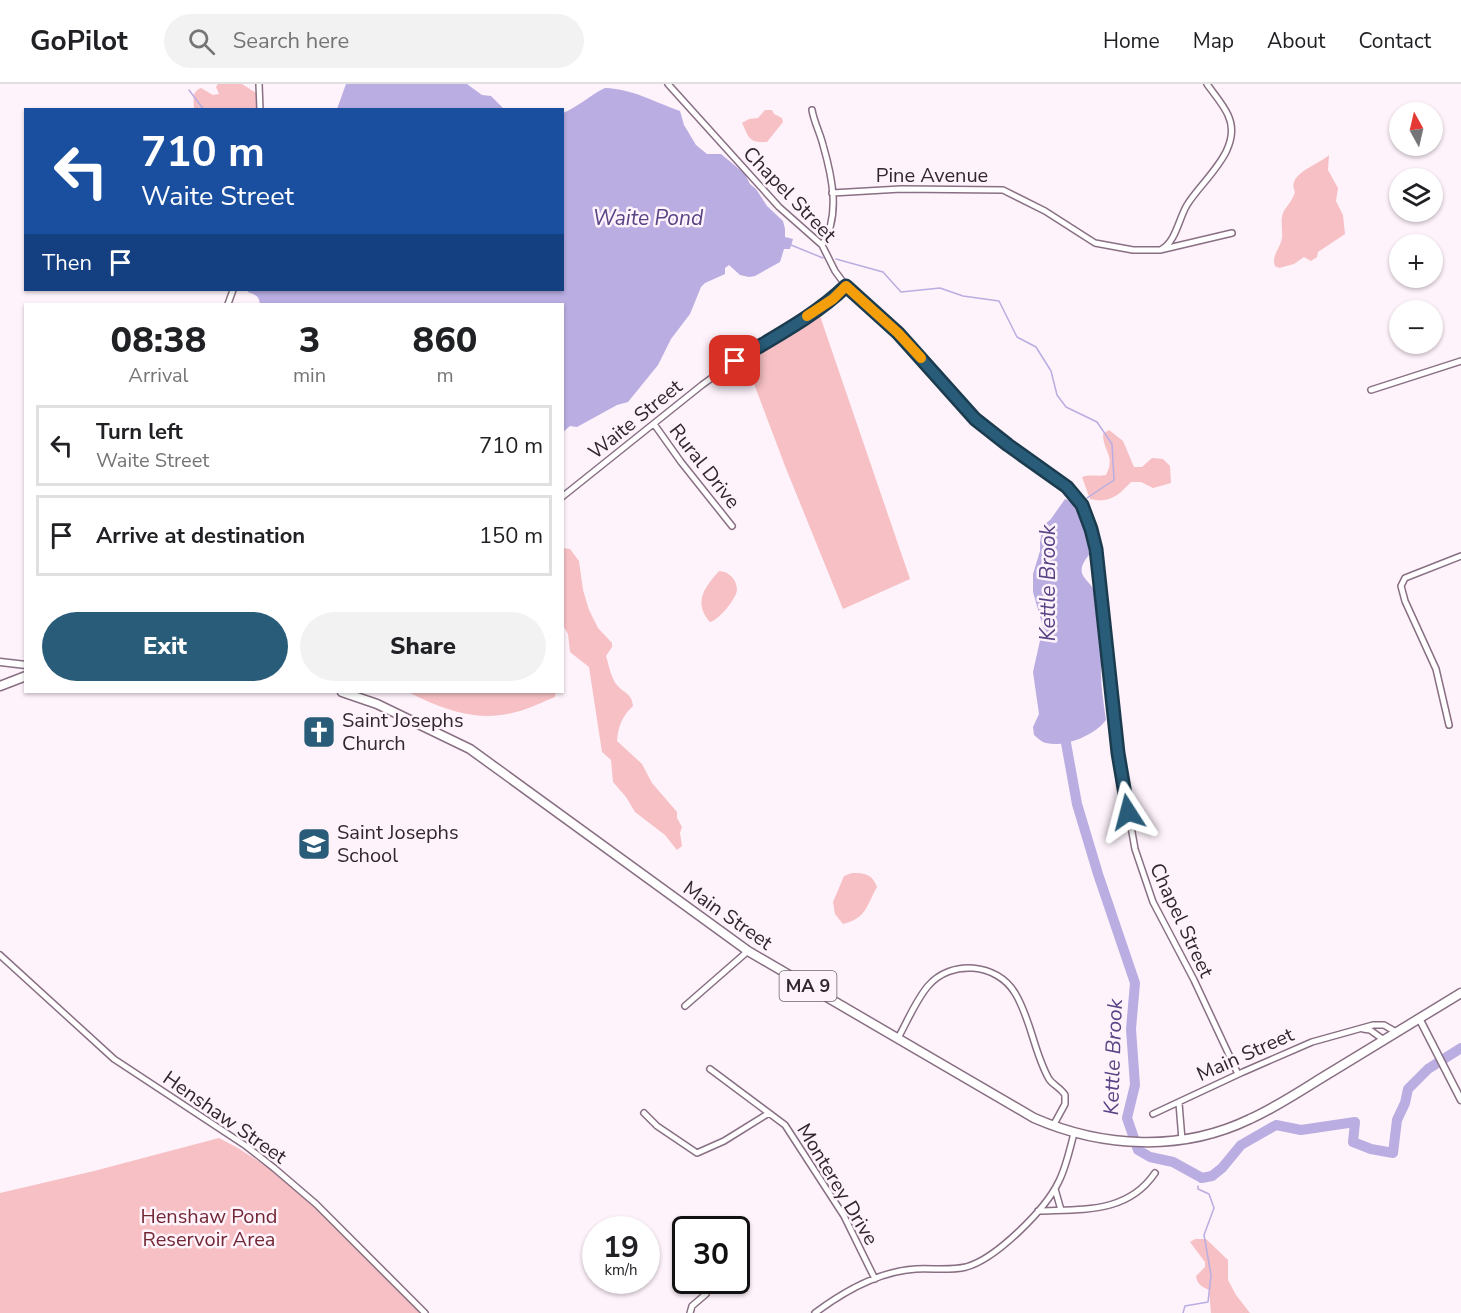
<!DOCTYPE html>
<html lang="en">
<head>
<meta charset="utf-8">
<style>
  body { margin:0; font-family:"Nunito Sans",sans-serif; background:#f2f2f2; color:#202124; height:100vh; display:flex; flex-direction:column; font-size:22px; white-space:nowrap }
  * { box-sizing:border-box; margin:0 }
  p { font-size:20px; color:#757577 }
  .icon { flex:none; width:33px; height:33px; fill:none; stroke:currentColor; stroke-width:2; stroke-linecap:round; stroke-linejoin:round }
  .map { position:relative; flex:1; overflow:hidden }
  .drawer { position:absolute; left:24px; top:219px; width:540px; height:390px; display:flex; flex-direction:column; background:#fff; border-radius:0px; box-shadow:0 2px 4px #0004 }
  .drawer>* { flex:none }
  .guide { position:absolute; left:24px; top:24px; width:540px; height:183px; border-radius:0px; box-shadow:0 2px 4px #0004; background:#1a4fa0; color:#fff; overflow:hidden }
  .needle { width:39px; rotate:352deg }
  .controls { position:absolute; left:1389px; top:18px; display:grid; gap:12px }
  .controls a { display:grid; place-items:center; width:54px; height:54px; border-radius:50%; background:#fff; box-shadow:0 2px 4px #0004; font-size:30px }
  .speed { position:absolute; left:582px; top:1132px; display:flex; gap:12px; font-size:30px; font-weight:700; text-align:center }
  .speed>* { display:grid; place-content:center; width:78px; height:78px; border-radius:50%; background:#fff; box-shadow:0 2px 4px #0004; line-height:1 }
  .speed small { font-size:15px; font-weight:400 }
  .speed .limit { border:3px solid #111; border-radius:9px; background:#fff; color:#111 }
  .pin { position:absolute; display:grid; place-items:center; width:51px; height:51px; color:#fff; margin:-26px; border-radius:12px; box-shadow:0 3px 9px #0006 }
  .me { position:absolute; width:66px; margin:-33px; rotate:351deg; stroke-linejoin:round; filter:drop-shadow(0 0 4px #0008) }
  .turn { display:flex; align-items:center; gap:21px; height:126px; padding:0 18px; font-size:27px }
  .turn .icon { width:78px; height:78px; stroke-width:2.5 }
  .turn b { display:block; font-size:42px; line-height:51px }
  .then { display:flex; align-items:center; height:57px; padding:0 18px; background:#0003; gap:12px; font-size:22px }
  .eta { display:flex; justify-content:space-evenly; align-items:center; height:102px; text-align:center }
  .eta b { font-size:36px; font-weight:800; line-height:42px }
  .action { display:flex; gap:12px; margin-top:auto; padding:12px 18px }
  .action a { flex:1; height:69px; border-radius:36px; background:#295c79; color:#fff; font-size:24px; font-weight:800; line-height:69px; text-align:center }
  .action a+a { background:#f2f2f2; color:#202124 }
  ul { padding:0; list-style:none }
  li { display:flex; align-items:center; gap:18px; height:81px; margin:0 12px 9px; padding:0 6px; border:3px solid #e0e0e0; border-radius:0px }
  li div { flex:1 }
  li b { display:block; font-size:22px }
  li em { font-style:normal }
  header { display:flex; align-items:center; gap:36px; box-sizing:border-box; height:84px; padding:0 30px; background:#fff; border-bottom:2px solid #e0e0e0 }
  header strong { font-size:28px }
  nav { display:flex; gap:33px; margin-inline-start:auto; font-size:21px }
  .search { width:420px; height:54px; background:#f2f2f2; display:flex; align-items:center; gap:15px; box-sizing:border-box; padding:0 21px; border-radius:33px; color:#757577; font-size:22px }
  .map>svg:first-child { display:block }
  .green { fill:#f6c0c4 }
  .water { fill:#b9ade1 }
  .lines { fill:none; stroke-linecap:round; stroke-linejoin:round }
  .stream { stroke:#b9ade1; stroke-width:1.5 }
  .river { stroke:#b9ade1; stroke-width:10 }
  .minor-casing { stroke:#896f83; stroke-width:8 }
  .tertiary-casing { stroke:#896f83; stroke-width:9 }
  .trunk-casing { stroke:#896f83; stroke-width:11 }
  .minor { stroke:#fff; stroke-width:5 }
  .tertiary { stroke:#fff; stroke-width:6 }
  .trunk { stroke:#fff; stroke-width:8 }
  .route-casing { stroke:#1b3c4f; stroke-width:15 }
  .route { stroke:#295c79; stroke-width:10 }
  .slow { stroke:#f59e0b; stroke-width:10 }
  .labels { text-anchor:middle; stroke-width:5; stroke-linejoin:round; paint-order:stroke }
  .shield { fill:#fef2fb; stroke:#6f646c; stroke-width:1.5 }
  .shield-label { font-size:18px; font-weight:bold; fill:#32272f }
  .street-label { font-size:20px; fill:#32272f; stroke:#fef2fb }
  .poi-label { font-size:20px; fill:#32272f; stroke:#fef2fb; text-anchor:start }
  .park-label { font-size:20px; fill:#722834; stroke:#fef2fb }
  .water-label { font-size:21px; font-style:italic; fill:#574485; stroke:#fef2fb }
</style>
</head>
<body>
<header>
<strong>GoPilot</strong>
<div class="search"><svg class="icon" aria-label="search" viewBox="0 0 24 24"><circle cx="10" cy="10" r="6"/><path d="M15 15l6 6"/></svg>Search here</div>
<nav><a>Home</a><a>Map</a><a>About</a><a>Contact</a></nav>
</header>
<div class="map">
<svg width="1461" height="1229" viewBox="0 0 1461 1229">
  <rect width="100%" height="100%" fill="#fef2fb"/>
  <path class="green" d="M 218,0 L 242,0 L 256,9 L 256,25 L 194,25 C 194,16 191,8 201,4 L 213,11 L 219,10 L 216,3 Z
    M 765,26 L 772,26 L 774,30 L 782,34 L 783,38 L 767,58 C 748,59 749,53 742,39 L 749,35 L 758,34 Z
    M 1329,71 L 1328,86 L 1338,104 L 1336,117 L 1343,131 L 1345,150 L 1318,168 L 1317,173 L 1311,177 L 1304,173 L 1294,180 L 1279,184 L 1275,182 C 1271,172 1280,165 1282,154 C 1283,146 1280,138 1283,129 C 1286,122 1292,118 1295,108 C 1286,90 1318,81 1329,71 Z
    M 820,232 L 910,495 L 843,525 L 785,382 L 745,276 Z
    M 1109,346 L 1123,357 L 1134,383 L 1142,383 L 1152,374 L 1163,375 L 1170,382 L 1171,399 L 1153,404 L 1141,398 L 1131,398 C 1119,411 1109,420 1090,415 L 1082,393 C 1090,390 1098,393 1106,391 C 1116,371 1103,368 1103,350 Z
    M 563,464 L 570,465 L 579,477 L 583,506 L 589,526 L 598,544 L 612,559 L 612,563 L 606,572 C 609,581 610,591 616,600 C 623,609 632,609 633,622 C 622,632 618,643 617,657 L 642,680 L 652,699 L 677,728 L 677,734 L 682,743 L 680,749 L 682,762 L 677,766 L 665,751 L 635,728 L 626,713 L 613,698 L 611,676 L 602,668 L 589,583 L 570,568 L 568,550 L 564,543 L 562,530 Z
    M 719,487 C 729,487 737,496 737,506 C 736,515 719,536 710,538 C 693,519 704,504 719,487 Z
    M 408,608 L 556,608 L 555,613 C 542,618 529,625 516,628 C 477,639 442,625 408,608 Z
    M 852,789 C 865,789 872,790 877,803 C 866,822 867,834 843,840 L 835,830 L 833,818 L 844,792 Z
    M 219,1054 C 298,1093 360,1168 421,1229 L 0,1229 L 0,1109 L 94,1087 Z
    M 1195,1155 L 1206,1155 L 1228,1176 L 1228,1196 L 1236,1211 L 1250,1229 L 1211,1229 L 1209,1206 C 1202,1203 1197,1200 1196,1192 L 1205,1183 L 1205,1178 L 1190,1158 Z"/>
  <path class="water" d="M 346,0 L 467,0 L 482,11 L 491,12 L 504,25 L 337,25 Z
    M 605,4 C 633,5 654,18 680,27 L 684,41 L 696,61 L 707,70 L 721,70 L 745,90 L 750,100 L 756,105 L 767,122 L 783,137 L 785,145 L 785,153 L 793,155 L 790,165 L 784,165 L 780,178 L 755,192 L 749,193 L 740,191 L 729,181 L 725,184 L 725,190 L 705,199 L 701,203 L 690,230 L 671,255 L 658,281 L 628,318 L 617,321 L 577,343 L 570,342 L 563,348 L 562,220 L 260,220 C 259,212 256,211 248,208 L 248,206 L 562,206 L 563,29 C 578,23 590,11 605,4 Z
    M 1065,415 L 1076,420 C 1084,436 1089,453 1089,471 C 1070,494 1093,494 1097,514 C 1102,539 1101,564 1101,589 C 1101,604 1104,621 1106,636 C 1095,651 1065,664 1046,659 C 1041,658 1038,654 1034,651 L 1033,643 L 1039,630 L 1033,588 L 1043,543 L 1033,508 L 1033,490 L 1040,467 L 1040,458 L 1043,442 L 1051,435 Z"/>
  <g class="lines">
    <path class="stream" d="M 189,6 L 204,26
      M 791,161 L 823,174
      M 836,175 L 883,188 L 901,208 L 940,204 L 963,212 L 999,217 L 1017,253 L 1036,263 L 1051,287 L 1057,311 L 1066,323 L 1097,338 L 1112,360 L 1114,396 L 1087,414
      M 1200,1098 L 1202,1094
      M 1183,1229 L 1185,1222 L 1208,1218 L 1211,1191 L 1204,1151 L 1214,1124 L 1209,1110 L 1198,1105 L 1198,1102"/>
    <path class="river" d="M 1066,659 L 1077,720 L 1098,790 L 1135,899 L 1131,945 L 1135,1001 L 1127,1034 L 1138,1066 L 1150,1073 L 1173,1078 L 1202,1094 L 1212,1092 L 1222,1084 L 1241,1061 L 1276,1041 L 1301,1046 L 1355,1038 L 1353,1058 L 1371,1065 L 1393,1069 L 1397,1036 L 1405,1019 L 1408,1005 L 1428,985 L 1461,964"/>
    <g class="minor-casing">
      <path id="minor" d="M 259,0 L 260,26
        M 668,0 L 779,123 L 822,161 L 835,187 L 846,202 L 898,249 L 975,335 L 1008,361 L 1067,403 L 1085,428 L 1096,465 L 1118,669 L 1135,765 L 1153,818 L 1194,896 L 1238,990
        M 812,26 C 814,38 820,49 823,61 C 832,92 841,132 822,161
        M 832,109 L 901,105 L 1003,106 L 1045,127 L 1095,159 L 1133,166 L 1160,166 L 1232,149
        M 1162,165 C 1176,157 1179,134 1187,121 C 1202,96 1244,65 1228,31 C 1223,20 1214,10 1207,0
        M 228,220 L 233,206
        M 1371,306 L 1461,277
        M 654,340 L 681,378 L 732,442
        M 562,413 L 702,301 L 735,277 L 815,227 L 833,215 L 846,202
        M 1449,641 L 1436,585 L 1405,517 L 1401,502 L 1405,494 L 1461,472
        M 0,871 L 114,975 L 246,1062 L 274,1084 L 316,1120 L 425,1229
        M 685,922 L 748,867
        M 1363,945 L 1370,946 L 1384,956
        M 898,954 C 907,938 916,916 928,902 C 951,875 997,879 1015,909 C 1031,935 1034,969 1049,995 C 1053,1001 1061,1004 1065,1011 L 1065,1020 L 1053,1042
        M 710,985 L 785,1041 L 844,1132 L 875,1195
        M 1179,1019 L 1182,1056
        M 644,1029 L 657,1042 L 697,1069 L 724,1057 L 769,1029
        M 1153,1030 L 1243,988 L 1312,958 L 1373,941 L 1384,941 L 1396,948
        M 1055,1105 L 1061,1126
        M 1038,1127 C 1082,1125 1127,1130 1155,1089
        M 690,1229 L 692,1222 L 706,1210
        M 815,1229 C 843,1208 880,1187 916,1185 C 933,1184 949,1187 966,1183 C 996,1175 1046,1125 1059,1097 C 1066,1083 1070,1065 1074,1049"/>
    </g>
    <g class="tertiary-casing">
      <path id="tertiary" d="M 0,578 L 26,581
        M 1419,934 L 1461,1016"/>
    </g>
    <g class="trunk-casing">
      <path id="trunk" d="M 0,602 L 26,592
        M 342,608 L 377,620 L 470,665 L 748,867 L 1034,1034 C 1103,1064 1182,1068 1250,1035 C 1279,1022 1306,1003 1333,987 C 1375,961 1418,935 1461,909"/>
    </g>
    <use href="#minor" class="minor"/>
    <use href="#tertiary" class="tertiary"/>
    <use href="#trunk" class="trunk"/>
  </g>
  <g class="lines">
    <g class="route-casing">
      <path id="route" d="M 735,277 C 772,254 814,233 846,202 L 898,249 L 975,335 L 1008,361 L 1067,403 L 1082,421 L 1091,445 L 1096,465 L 1118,669 L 1128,728"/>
    </g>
    <use href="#route" class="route"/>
    <path class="slow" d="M 807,232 L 833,215 L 846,202 L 898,249 L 921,274"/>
  </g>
  <defs>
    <g id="church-square" transform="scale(1.725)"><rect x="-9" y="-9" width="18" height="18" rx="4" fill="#295c79" stroke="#fef2fb"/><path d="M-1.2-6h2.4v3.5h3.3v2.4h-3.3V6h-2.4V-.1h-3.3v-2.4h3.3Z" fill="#fff"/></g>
    <g id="school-square" transform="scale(1.725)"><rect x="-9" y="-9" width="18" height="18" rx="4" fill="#295c79" stroke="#fef2fb"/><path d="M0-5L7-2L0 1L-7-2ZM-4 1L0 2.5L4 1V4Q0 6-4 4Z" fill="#fff"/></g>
  </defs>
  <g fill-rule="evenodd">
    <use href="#church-square" x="319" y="648"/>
    <use href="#school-square" x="314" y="760"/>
  </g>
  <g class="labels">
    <rect class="shield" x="779.5" y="887" width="57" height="30" rx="4.5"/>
    <g class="shield-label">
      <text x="808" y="908">MA 9</text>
    </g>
    <g class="street-label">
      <text x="932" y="98">Pine Avenue</text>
      <text transform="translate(790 110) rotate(46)" y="7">Chapel Street</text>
      <text transform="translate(635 335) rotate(-39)" y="7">Waite Street</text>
      <text transform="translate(705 382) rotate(52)" y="7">Rural Drive</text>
      <text transform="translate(728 831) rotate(35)" y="7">Main Street</text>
      <text transform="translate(1182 836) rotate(65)" y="7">Chapel Street</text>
      <text transform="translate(1245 970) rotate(-24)" y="7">Main Street</text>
      <text transform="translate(225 1033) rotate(35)" y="7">Henshaw Street</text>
      <text transform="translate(838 1100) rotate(59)" y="7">Monterey Drive</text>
    </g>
    <g class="poi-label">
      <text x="342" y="643">Saint Josephs<tspan x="342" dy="23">Church</tspan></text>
      <text x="337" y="755">Saint Josephs<tspan x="337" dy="23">School</tspan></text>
    </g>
    <g class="park-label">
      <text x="209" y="1139">Henshaw Pond<tspan x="209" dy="23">Reservoir Area</tspan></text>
    </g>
    <g class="water-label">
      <text x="648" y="141">Waite Pond</text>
      <text transform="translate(1048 499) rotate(-90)" y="7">Kettle Brook</text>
      <text transform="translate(1113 973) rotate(-88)" y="7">Kettle Brook</text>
    </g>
  </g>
</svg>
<div class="controls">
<a><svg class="needle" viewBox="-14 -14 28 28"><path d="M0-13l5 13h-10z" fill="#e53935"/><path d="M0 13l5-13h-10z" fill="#757577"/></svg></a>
<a><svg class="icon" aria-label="layers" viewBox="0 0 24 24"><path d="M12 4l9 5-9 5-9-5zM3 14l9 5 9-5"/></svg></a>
<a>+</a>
<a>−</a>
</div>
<div class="speed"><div>19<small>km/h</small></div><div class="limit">30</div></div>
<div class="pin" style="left:735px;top:277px;background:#d93025"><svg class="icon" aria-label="arrive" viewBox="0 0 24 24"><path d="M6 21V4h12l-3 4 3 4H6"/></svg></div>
<svg class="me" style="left:1128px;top:728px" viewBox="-20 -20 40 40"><path d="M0-17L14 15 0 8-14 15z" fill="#295c79" stroke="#fff" stroke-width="4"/></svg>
<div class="guide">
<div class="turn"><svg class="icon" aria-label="left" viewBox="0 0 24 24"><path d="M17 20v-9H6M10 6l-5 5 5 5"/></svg><div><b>710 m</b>Waite Street</div></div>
<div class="then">Then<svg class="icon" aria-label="arrive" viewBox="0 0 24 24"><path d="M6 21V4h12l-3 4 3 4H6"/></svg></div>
</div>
<section class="drawer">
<div class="eta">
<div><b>08:38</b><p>Arrival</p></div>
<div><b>3</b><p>min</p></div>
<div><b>860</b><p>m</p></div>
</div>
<ul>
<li><svg class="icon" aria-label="left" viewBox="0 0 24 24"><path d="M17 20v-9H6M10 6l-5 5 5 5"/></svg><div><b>Turn left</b><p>Waite Street</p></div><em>710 m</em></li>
<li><svg class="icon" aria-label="arrive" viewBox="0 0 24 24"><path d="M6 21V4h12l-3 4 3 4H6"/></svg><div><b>Arrive at destination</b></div><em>150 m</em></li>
</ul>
<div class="action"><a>Exit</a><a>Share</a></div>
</section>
</div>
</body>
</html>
